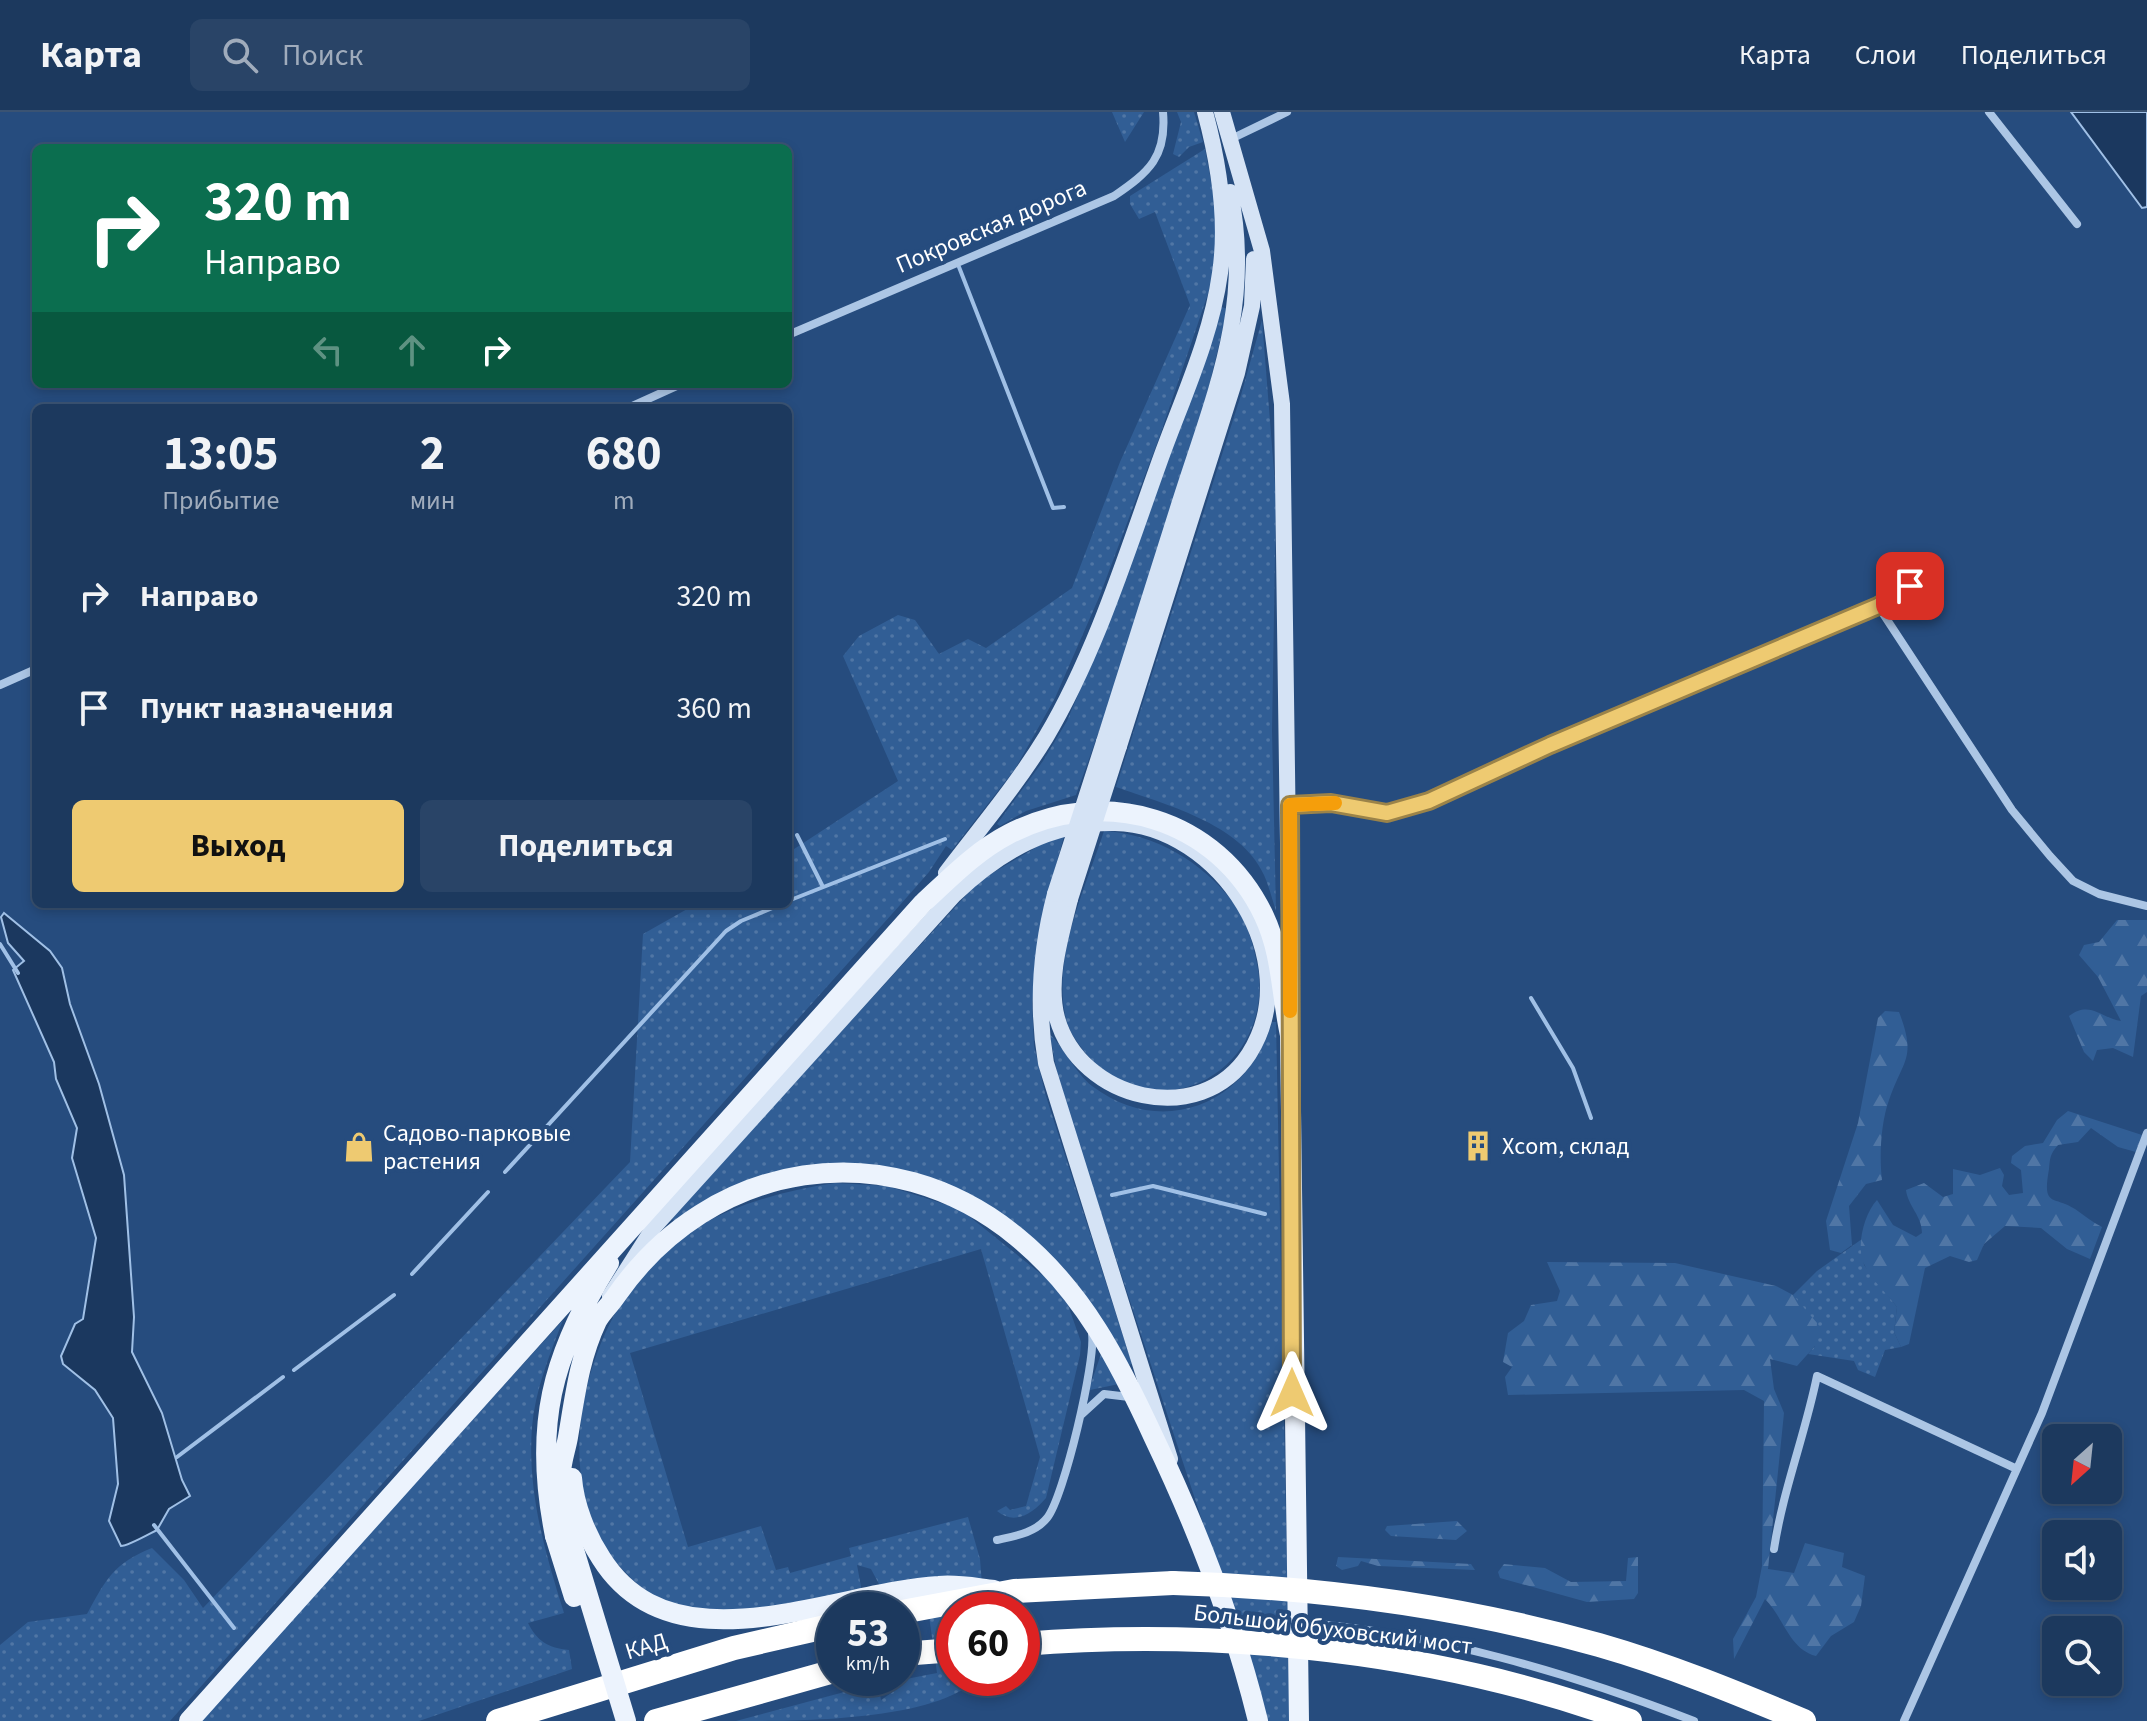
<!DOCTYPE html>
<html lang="ru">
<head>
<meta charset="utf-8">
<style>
  body { margin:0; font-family:"Source Sans 3",sans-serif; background:#294467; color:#f1f3f6; height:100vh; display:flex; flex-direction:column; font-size:30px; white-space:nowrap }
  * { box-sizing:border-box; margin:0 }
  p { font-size:26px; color:#a0acbc }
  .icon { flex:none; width:44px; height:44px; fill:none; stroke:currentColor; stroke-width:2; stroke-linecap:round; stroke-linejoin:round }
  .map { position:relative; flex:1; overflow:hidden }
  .panel { position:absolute; left:32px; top:292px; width:760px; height:504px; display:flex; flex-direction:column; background:#1c395e; border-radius:12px; box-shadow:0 4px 12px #0003,0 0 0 2px #3a5373 }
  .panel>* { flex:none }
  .banner { position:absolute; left:32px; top:32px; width:760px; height:244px; border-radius:12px; box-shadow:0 4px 12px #0003,0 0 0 2px #3a5373; background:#0b6e4f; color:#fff; overflow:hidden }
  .needle { width:52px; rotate:207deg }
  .buttons { position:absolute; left:2042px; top:1312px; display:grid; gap:16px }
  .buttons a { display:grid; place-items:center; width:80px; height:80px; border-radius:12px; background:#1c395e; box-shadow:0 4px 12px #0003,0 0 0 2px #3a5373; font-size:40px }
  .speed { position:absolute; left:816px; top:1480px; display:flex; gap:16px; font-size:40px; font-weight:700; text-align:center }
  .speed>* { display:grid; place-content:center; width:104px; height:104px; border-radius:50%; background:#1c395e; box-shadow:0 4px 12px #0003,0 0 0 2px #3a5373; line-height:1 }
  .speed small { font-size:20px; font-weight:400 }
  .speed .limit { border:12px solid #d22; background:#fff; color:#111 }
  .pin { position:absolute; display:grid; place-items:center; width:68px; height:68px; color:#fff; margin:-34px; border-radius:16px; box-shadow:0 4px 12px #0006 }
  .me { position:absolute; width:88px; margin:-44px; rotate:0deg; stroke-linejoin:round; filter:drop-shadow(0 0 6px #0008) }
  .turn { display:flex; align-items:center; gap:28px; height:168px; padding:0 40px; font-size:36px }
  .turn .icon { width:104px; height:104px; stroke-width:2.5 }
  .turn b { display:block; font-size:56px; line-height:68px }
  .lanes { display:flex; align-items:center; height:76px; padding:0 40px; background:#0003; justify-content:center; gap:40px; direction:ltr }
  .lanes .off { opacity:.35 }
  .eta { display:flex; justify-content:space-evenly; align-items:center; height:136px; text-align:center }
  .eta b { font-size:48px; font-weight:700; line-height:56px }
  .action { display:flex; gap:16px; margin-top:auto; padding:16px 40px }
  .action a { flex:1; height:92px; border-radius:12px; background:#eeca71; color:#111; font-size:32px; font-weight:700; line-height:92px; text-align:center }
  .action a+a { background:#294467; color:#f1f3f6 }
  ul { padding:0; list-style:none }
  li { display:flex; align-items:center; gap:24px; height:112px; padding:0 40px }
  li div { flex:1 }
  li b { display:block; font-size:30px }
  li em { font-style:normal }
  header { display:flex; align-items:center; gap:48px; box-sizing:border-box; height:112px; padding:0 40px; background:#1c395e; border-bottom:2px solid #3a5373 }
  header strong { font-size:38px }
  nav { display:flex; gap:44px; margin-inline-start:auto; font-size:28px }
  .search { width:560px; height:72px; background:#294467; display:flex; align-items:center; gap:20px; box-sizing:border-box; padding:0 28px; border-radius:12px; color:#a0acbc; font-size:30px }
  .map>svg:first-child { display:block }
  .grass { fill:url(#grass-dots) }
  .forest { fill:url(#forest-firs) }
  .water { fill:#1b385f; stroke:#a0c0e6; stroke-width:2 }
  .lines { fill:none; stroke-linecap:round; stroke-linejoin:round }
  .stream { stroke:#a0c0e6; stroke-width:4 }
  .street { stroke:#acc6e5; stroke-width:8 }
  .secondary { stroke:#d5e3f5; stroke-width:16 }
  .primary { stroke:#ecf3fd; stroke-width:20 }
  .highway { stroke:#fff; stroke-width:24 }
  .secondary-bridge { stroke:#d5e3f5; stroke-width:16 }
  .primary-bridge { stroke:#ecf3fd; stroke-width:20 }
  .highway-bridge { stroke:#fff; stroke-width:24 }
  .route-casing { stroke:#9b8349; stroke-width:20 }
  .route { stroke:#eeca71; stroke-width:14 }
  .slow { stroke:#f59e0b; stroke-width:14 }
  .labels { text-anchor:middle; stroke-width:8; stroke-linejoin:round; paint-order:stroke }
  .street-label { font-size:24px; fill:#fff; stroke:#264c7e }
  .poi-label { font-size:24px; fill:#fff; stroke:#264c7e; text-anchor:start }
</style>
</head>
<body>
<header>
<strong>Карта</strong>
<div class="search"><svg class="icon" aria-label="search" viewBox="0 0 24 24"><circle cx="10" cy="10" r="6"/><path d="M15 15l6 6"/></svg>Поиск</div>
<nav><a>Карта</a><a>Слои</a><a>Поделиться</a></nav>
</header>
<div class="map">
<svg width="2147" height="1609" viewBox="0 0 2147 1609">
  <defs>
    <pattern id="grass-dots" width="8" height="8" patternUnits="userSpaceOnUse" patternTransform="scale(2)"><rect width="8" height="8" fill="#315e95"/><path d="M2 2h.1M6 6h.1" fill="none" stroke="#5076a5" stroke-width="1.8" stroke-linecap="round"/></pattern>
    <pattern id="forest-firs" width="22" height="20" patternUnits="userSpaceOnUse" patternTransform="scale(2)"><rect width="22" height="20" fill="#315e95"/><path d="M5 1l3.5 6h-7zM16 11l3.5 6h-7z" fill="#5076a5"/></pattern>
  </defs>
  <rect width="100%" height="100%" fill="#264c7e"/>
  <path class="grass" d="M 1112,0 L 1144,0 L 1125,30 Z
    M 1177,0 L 1194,0 L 1203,30 L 1189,35 L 1179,45 L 1173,42 L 1181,10 Z
    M 1205,37 L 1217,101 L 1213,167 L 1159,326 L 1100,483 L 1055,586 L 1015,657 L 952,738 L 946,734 L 929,760 L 900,793 L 170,1609 L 0,1609 L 0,1533 L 28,1510 L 87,1502 C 106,1467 114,1451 152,1436 L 184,1468 L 203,1496 L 630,1050 L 643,822 L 696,792 L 788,792 L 788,741 L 898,669 L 843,544 L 859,524 L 898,503 L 915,508 L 939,542 L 968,527 L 986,536 L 1072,476 L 1120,350 L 1190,193 L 1155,100 L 1139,107 L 1130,92 L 1130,84 Z
    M 1222,195 L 1227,197 C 1193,358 1132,528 1076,683 L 1026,699 L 1000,714 L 997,712 L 1043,649 L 1067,609 L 1111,504 Z
    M 1262,208 L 1276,385 L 1272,619 L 1276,799 C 1272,787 1269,774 1264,763 C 1241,711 1163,692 1116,675 L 1241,283 Z
    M 1104,719 C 1156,722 1202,750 1233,790 C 1246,808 1253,830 1257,852 C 1278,958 1155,1026 1084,939 C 1076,929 1067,916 1065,902 C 1053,842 1086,775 1104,719 Z
    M 1064,724 L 1043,801 L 1032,891 L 1034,934 L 1045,981 L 1132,1252 L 1129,1253 L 1075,1169 L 1022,1119 L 843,1053 L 675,1110 L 671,1106 L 979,769 L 1045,730 Z
    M 1272,910 L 1276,910 L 1290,1609 L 1268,1609 L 1060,976 L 1050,923 C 1058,927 1076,962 1092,974 C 1163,1028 1249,991 1272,910 Z
    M 835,1071 L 887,1074 L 960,1097 L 1051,1170 L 1068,1193 L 1081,1230 L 1080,1243 L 1046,1386 C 1033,1401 1015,1414 997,1399 L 1006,1394 L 1010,1398 L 1026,1394 L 1040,1345 L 981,1137 L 630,1241 L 688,1435 L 761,1414 L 776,1458 L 788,1455 L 790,1461 L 851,1444 L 849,1436 L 968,1405 L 980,1447 L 984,1498 L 954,1498 L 954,1566 L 978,1566 C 935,1609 803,1609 736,1609 L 878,1571 L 881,1588 L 897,1577 L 901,1568 L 937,1561 L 924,1468 L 880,1474 L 871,1457 L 857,1453 L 862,1480 C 816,1488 740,1507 694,1500 C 667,1495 645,1481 627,1462 C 552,1389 575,1255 631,1176 C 680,1108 756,1083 835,1071 Z
    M 1862,1127 L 1864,1153 L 1897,1195 L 1894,1220 L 1901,1235 L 1885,1238 L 1875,1265 L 1858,1258 L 1854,1249 L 1808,1242 L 1815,1234 L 1793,1183 L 1817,1159 Z
    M 563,1208 C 550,1242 535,1278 532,1315 C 527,1379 545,1441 564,1501 L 528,1511 C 537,1529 548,1536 569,1538 L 572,1557 L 419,1609 L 200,1609 Z
    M 1101,1242 L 1119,1272 L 1090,1278 L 1089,1277 Z"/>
  <path class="forest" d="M 2117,808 L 2147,808 L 2147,880 L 2141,884 L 2133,945 L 2113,936 L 2097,938 L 2093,949 L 2084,940 L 2069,904 C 2090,888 2101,906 2121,909 L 2098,865 L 2079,843 L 2084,833 L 2099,830 Z
    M 1885,899 L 1899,900 C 1917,947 1903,947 1889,988 C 1881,1010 1879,1044 1882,1068 L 1866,1072 L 1849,1094 L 1852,1133 L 1841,1141 L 1830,1138 L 1826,1109 L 1858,1011 L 1878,906 Z
    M 2068,999 L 2142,1023 L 2136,1040 L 2118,1035 L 2091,1016 L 2078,1030 L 2058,1033 C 2050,1042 2050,1046 2049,1057 C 2042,1096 2053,1083 2075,1097 C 2084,1103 2092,1110 2102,1115 L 2090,1147 L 2067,1137 L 2041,1116 L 2005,1114 L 1984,1132 L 1977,1148 L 1969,1150 L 1950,1144 L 1925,1156 L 1909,1232 L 1901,1235 L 1894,1220 L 1897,1195 C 1887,1182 1872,1168 1865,1154 C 1855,1136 1864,1102 1877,1088 L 1893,1113 L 1916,1125 L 1922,1121 C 1922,1104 1908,1094 1906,1078 L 1924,1071 L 1943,1085 L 1953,1082 L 1953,1057 L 1980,1063 L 2000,1056 L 2004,1063 L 2002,1074 L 2009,1083 L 2023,1081 L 2021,1058 L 2011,1051 L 2012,1044 L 2025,1034 L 2043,1031 L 2057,1008 Z
    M 1547,1150 L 1675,1151 L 1776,1174 L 1793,1183 L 1817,1211 L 1815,1234 L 1797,1254 L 1770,1247 L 1774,1277 L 1784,1301 L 1768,1457 L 1794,1461 L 1805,1431 L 1844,1441 L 1842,1455 L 1865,1464 L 1861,1494 L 1854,1510 L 1831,1524 L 1816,1544 C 1789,1537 1784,1506 1765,1487 L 1734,1547 L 1733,1527 L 1756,1485 L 1762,1454 L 1764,1289 L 1744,1278 L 1508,1283 L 1505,1265 L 1512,1255 L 1503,1250 L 1508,1221 L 1524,1209 L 1531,1193 L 1557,1189 L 1560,1179 Z
    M 1457,1409 L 1467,1419 L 1456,1428 L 1391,1424 L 1385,1418 L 1387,1414 Z
    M 1338,1445 L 1471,1452 L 1475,1458 L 1378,1454 L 1361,1449 L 1358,1454 L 1342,1458 L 1336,1454 Z
    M 1638,1445 L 1638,1481 L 1634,1487 L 1587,1490 L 1500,1466 L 1498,1460 L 1504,1452 L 1545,1456 L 1571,1470 L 1626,1469 L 1628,1446 Z"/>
  <path class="water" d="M 2071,0 L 2147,0 L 2147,95 L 2142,96 Z
    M 4,801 L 50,839 L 62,856 L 70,892 L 99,972 L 124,1063 L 134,1205 L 132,1240 L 162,1301 L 182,1368 L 190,1384 L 169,1397 L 157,1418 C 149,1422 128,1434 121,1434 L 109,1409 L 118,1372 L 113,1306 L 95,1278 L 63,1252 L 61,1244 L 75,1212 L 83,1207 L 96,1126 L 72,1046 L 77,1016 L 56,967 L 54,950 L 13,858 L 24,849 L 8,831 L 1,805 Z"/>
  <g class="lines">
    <path class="stream" d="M 959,155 L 1053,396 L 1064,395
      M 797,723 L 823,775
      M 788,789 L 945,727
      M 0,832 L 18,861
      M 1531,886 L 1573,956 L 1591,1006
      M 505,1060 L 726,819 L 741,809 L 782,792
      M 1112,1083 L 1153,1074 L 1265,1102
      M 412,1162 L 488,1080
      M 294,1258 L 394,1183
      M 177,1345 L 283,1265
      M 154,1413 L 234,1516"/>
    <path class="street" d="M 1989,0 L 2077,112
      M 1231,27 L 1287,0
      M 788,223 L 1114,84 C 1149,60 1167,45 1163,0
      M 628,296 L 681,272
      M 1878,494 L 2012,698 L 2050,744 L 2073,769 L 2099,782 L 2147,794
      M 0,573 L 36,557
      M 1290,693 L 1331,691 L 1387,701 L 1429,689 L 1550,633 L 1878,494 L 1910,474
      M 1081,1303 L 1104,1282 L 1129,1285
      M 997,1428 C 1015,1424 1035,1421 1047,1406 C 1064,1385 1096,1249 1092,1222
      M 1774,1437 C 1783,1378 1805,1323 1817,1264 L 2017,1357
      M 1297,1510 C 1434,1521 1567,1560 1694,1609
      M 1904,1609 L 2042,1301 L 2147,1021"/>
    <path class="secondary" d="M 1222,0 L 1262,139 L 1282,292 L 1290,877
      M 1104,630 C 1129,551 1154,472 1179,393 C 1213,285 1254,195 1230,80
      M 1119,634 L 1237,261 L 1252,194 L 1254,147
      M 946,761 C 980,716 1016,674 1046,625 C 1098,537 1128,436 1163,340 C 1184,283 1212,222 1220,161 C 1228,108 1219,52 1205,0
      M 1055,782 C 1040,839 1036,893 1046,951 L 1170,1347
      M 610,1184 L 654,1115 L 954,783 C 999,740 1050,710 1115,711 C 1220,713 1308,849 1249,942 C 1200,1018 1080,988 1057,906 C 1047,868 1061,824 1070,787"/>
    <path class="primary" d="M 572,1366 C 574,1393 586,1423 601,1446 C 673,1561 833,1480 939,1474 C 956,1472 976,1476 994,1478
      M 568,1418 C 565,1400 560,1380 561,1362 C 561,1350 566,1337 568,1325 C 575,1284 579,1247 597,1209 C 602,1200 610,1193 616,1184 C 711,1047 888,1019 1017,1125 C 1083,1179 1119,1250 1154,1326 C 1197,1416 1234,1511 1258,1609
      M 555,1424 C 533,1315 551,1244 609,1151
      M 189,1609 L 923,791 C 950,766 976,739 1009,722 C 1103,673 1217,705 1264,804 C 1282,842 1281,882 1290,923 L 1299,1609"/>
    <path class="highway" d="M 902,1500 L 1014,1479 L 1173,1471
      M 902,1542 L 954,1538
      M 498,1609 L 734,1536 L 834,1513
      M 656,1609 L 834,1559"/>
    <path class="secondary-bridge" d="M 1055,782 L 1104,630
      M 1070,787 L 1119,634"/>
    <path class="primary-bridge" d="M 568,1418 L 626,1609
      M 555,1424 L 574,1485"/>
    <path class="highway-bridge" d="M 1173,1471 C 1317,1475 1460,1494 1599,1533 C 1669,1553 1737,1581 1804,1609
      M 1022,1532 C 1222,1516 1441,1539 1630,1609"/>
  </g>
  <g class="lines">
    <g class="route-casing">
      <path id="route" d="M 1292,1281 L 1290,693 L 1331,691 L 1387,701 L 1429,689 L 1550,633 L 1878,494 L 1910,474"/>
    </g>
    <use href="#route" class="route"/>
    <path class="slow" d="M 1290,899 L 1290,693 L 1335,691"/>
  </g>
  <defs>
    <g id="building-bare" transform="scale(2.4)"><path d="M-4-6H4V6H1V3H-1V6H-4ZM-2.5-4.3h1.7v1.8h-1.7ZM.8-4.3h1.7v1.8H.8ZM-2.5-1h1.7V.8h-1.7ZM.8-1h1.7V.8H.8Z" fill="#eeca71" stroke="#264c7e" stroke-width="2.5" paint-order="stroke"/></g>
    <g id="shop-bare" transform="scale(2.4)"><path d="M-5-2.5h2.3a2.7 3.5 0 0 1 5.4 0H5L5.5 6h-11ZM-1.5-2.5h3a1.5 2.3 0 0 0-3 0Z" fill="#eeca71" stroke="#264c7e" stroke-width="2.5" paint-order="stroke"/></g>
  </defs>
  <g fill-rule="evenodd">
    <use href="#building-bare" x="1478" y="1034"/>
    <use href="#shop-bare" x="359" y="1035"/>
  </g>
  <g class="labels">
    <g class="street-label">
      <text transform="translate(991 114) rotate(-23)" y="8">Покровская дорога</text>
      <text transform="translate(1333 1517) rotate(7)" y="8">Большой Обуховский мост</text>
      <text transform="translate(646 1534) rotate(-17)" y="8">КАД</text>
    </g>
    <g class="poi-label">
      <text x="383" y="1029">Садово-парковые<tspan x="383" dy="28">растения</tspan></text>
      <text x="1502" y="1042">Xсom, склад</text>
    </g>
  </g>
</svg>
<div class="buttons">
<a><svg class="needle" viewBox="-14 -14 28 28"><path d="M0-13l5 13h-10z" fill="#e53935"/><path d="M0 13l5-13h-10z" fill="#a0acbc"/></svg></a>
<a><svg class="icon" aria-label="sound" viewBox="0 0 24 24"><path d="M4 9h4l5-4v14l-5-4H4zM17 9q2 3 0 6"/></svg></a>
<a><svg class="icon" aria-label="search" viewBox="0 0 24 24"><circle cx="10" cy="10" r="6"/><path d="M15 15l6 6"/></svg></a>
</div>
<div class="speed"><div>53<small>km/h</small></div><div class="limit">60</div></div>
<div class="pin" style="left:1910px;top:474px;background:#d93025"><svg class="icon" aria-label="arrive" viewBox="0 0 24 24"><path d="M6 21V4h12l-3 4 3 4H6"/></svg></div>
<svg class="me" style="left:1292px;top:1281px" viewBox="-20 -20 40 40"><path d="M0-17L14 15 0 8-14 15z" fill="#eeca71" stroke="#fff" stroke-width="4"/></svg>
<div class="banner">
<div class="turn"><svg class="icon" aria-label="right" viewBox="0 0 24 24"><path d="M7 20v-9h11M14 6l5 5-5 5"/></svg><div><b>320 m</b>Направо</div></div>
<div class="lanes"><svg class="icon off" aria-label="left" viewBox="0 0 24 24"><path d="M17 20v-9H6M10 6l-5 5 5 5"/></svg><svg class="icon off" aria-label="ahead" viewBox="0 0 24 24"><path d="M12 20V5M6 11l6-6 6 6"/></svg><svg class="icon" aria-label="right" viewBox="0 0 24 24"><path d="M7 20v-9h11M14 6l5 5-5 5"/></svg></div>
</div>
<section class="panel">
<div class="eta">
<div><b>13:05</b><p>Прибытие</p></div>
<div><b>2</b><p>мин</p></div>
<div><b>680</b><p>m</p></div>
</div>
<ul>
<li><svg class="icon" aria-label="right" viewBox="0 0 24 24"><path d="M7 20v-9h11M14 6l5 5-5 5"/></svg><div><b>Направо</b></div><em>320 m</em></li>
<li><svg class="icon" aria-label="arrive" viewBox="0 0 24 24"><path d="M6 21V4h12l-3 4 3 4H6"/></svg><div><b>Пункт назначения</b></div><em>360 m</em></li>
</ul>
<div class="action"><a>Выход</a><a>Поделиться</a></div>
</section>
</div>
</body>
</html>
